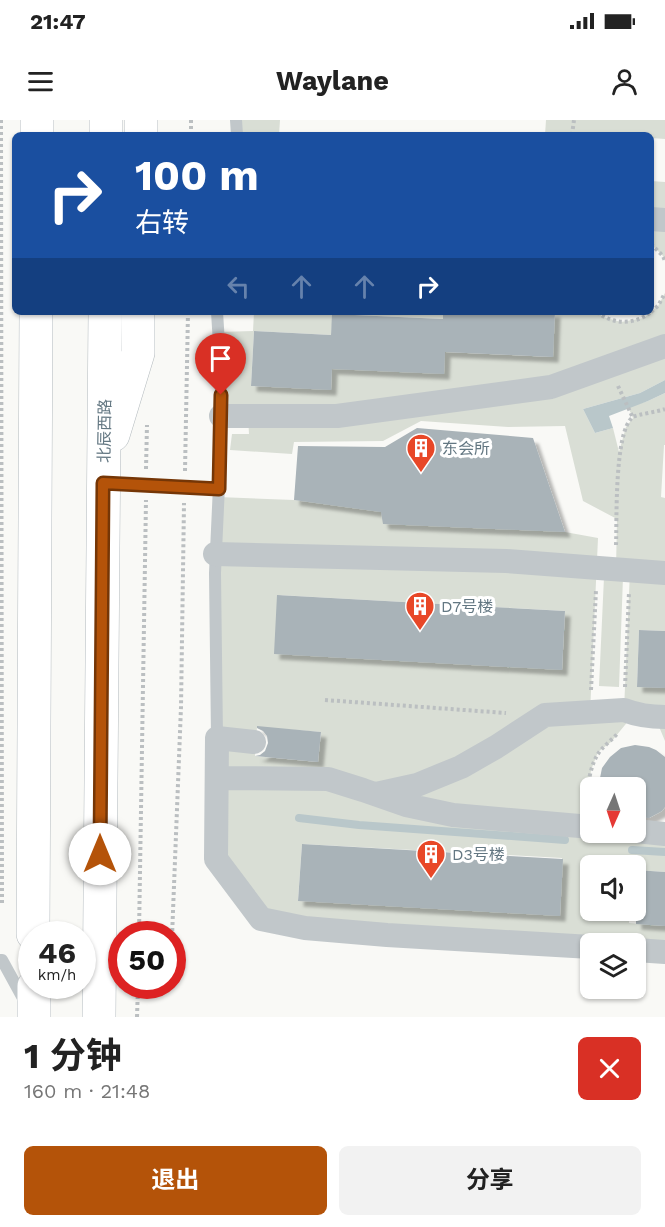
<!DOCTYPE html>
<html lang="zh">
<head>
<meta charset="utf-8">
<style>
  body { margin:0; font-family:"Work Sans","Noto Sans SC",sans-serif; background:#f2f2f2; color:#222; height:100vh; display:flex; flex-direction:column; font-size:22px; white-space:nowrap }
  * { box-sizing:border-box; margin:0 }
  p { font-size:20px; color:#767676 }
  .icon { flex:none; width:33px; height:33px; fill:none; stroke:currentColor; stroke-width:2; stroke-linecap:round; stroke-linejoin:round }
  .map { position:relative; height:897px; overflow:hidden }
  .drawer { display:flex; flex-direction:column; background:#fff; flex:1 }
  .drawer>* { flex:none }
  .guide { position:absolute; left:12px; top:12px; width:642px; height:183px; border-radius:9px; box-shadow:0 2px 4px #0004; background:#1a4fa0; color:#fff; overflow:hidden }
  .needle { width:39px; rotate:183deg }
  .buttons { position:absolute; left:580px; top:657px; display:grid; gap:12px }
  .buttons a { display:grid; place-items:center; width:66px; height:66px; border-radius:9px; background:#fff; box-shadow:0 2px 4px #0004; font-size:30px }
  .speed { position:absolute; left:18px; top:801px; display:flex; gap:12px; font-size:30px; font-weight:700; text-align:center }
  .speed>* { display:grid; place-content:center; width:78px; height:78px; border-radius:50%; background:#fff; box-shadow:0 2px 4px #0004; line-height:1 }
  .speed small { font-size:15px; font-weight:400 }
  .speed .limit { border:9px solid #d22; background:#fff; color:#111 }
  .pin { position:absolute; display:grid; place-items:center; width:51px; height:51px; color:#fff; margin:-62px -26px; border-radius:50% 50% 50% 0; rotate:-45deg; box-shadow:0 0 6px #0007 }
  .pin .icon { rotate:45deg }
  .me { position:absolute; width:66px; margin:-33px; rotate:0deg; stroke-linejoin:round; filter:drop-shadow(0 0 4px #0008) }
  .turn { display:flex; align-items:center; gap:21px; height:126px; padding:0 24px; font-size:27px }
  .turn .icon { width:78px; height:78px; stroke-width:2.5 }
  .turn b { display:block; font-size:42px; line-height:51px }
  .lanes { display:flex; align-items:center; height:57px; padding:0 24px; background:#0003; justify-content:center; gap:30px; direction:ltr }
  .lanes .off { opacity:.35 }
  .round { display:grid; place-items:center; flex:none; width:63px; height:63px; border-radius:9px; background:#f2f2f2 }
  .head { display:flex; align-items:center; justify-content:space-between; height:102px; padding:0 24px }
  h1 { font-size:36px; font-weight:700; line-height:45px }
  .cta { display:flex; gap:12px; margin-top:auto; padding:12px 24px }
  .cta a { flex:1; height:69px; border-radius:9px; background:#b45309; color:#fff; font-size:24px; font-weight:700; line-height:69px; text-align:center }
  .cta a+a { background:#f2f2f2; color:#222 }
  .status { display:flex; justify-content:space-between; align-items:center; height:42px; padding:0 30px; background:#fff; direction:ltr }
  .status svg { height:16px; fill:currentColor }
  header { display:flex; justify-content:space-between; align-items:center; height:78px; padding:0 24px; background:#fff; font-size:27px; font-weight:700 }
  .map>svg:first-child { display:block }
  .green { fill:#d9ded5; fill-rule:evenodd }
  .water { fill:#b9c7ca }
  .lines { fill:none; stroke-linecap:round; stroke-linejoin:round }
  .stream { stroke:#b9c7ca; stroke-width:8 }
  .building { fill:#a9b3b8; filter:url(#shadow) }
  .secondary-casing { stroke:#b4bbbf; stroke-width:34 }
  .path { stroke:#bbbfc1; stroke-width:4; stroke-dasharray:3 3; stroke-linecap:butt }
  .lane { stroke:#c1c7ca; stroke-width:12 }
  .street { stroke:#c1c7ca; stroke-width:24 }
  .secondary { stroke:#fff; stroke-width:33 }
  .route-casing { stroke:#753606; stroke-width:15 }
  .route { stroke:#b45309; stroke-width:10 }
  .labels { text-anchor:middle; stroke-width:6; stroke-linejoin:round; paint-order:stroke }
  .street-label { font-size:16px; fill:#637782; stroke:#fff }
  .poi-label { font-size:16px; fill:#637782; stroke:#fff; text-anchor:start }
</style>
</head>
<body>
<div class="status"><b>21:47</b><svg viewBox="0 0 49 12"><path d="M0 12V9h3v3zM5 12V6h3v6zM10 12V3h3v9zM15 12V0h3v12zM26 1h20v11H26zM47 4h2v5h-2z"/></svg></div>
<header><svg class="icon" aria-label="menu" viewBox="0 0 24 24"><path d="M4 6h16M4 12h16M4 18h16"/></svg>Waylane<svg class="icon" aria-label="person" viewBox="0 0 24 24"><circle cx="12" cy="8" r="4"/><path d="M4 21q1-7 8-7t8 7"/></svg></header>
<div class="map">
<svg width="665" height="897" viewBox="0 0 665 897">
  <defs>
    <filter id="shadow"><feDropShadow dx="5.5" dy="5.5" stdDeviation="1.5" flood-color="#0004"/></filter>
  </defs>
  <rect width="100%" height="100%" fill="#f9f9f6"/>
  <path class="green" d="M 236,0 L 280,0 L 279,15 L 237,15 Z
    M 546,0 L 665,0 L 665,19 L 651,18 L 651,15 L 545,15 Z
    M 651,61 L 665,62 L 665,141 L 663,136 L 651,124 Z
    M 665,173 L 665,260 L 640,273 L 583,289 L 595,313 L 613,308 L 619,332 L 626,307 L 633,298 L 628,287 L 648,281 L 665,273 L 665,325 L 664,325 L 661,377 L 665,378 L 665,511 L 639,510 L 637,566 L 665,568 L 665,621 L 655,597 L 634,594 L 611,622 L 598,632 L 591,650 L 588,675 L 591,680 L 591,712 L 636,712 L 665,707 L 665,752 L 636,750 L 636,746 L 591,746 L 591,790 L 629,791 L 629,803 L 665,806 L 665,832 L 636,824 L 591,824 L 261,799 L 216,739 L 218,377 L 294,380 L 565,412 L 598,418 L 590,593 L 624,590 L 630,451 L 616,449 L 617,399 L 583,381 L 565,306 L 508,307 L 421,301 L 383,321 L 294,322 L 292,334 L 230,330 L 232,314 L 249,314 L 248,296 L 221,296 L 219,212 L 253,211 L 254,192 L 443,192 L 443,199 L 333,194 L 331,215 L 254,211 L 251,266 L 331,269 L 332,249 L 445,232 L 552,237 L 555,192 L 597,192 L 603,197 L 621,202 L 644,198 L 658,186 ZM 278,475 L 565,491 L 562,550 ZM 257,607 L 321,612 L 318,642 L 255,636 ZM 302,724 L 562,738 L 560,795 L 298,780 Z
    M 604,457 L 623,457 L 619,567 L 599,566 Z"/>
  <path class="water" d="M 665,260 L 665,273 L 648,281 L 609,296 L 613,308 L 595,313 L 583,289 L 640,273 Z"/>
  <g class="lines">
    <path class="stream" d="M 299,698 L 359,705 L 565,720
      M 632,730 L 665,732"/>
  </g>
  <path class="building" d="M 443,192 L 555,192 L 553,237 L 445,232 L 444,254 L 332,249 L 331,270 L 251,266 L 254,211 L 331,215 L 332,194 L 443,199 Z
    M 417,308 L 533,318 L 565,412 L 383,404 L 381,392 L 294,380 L 298,326 L 385,327 Z
    M 277,475 L 565,491 L 562,550 L 274,534 Z
    M 639,510 L 665,511 L 665,568 L 637,567 Z
    M 257,606 L 321,612 L 318,642 L 255,636 L 260,635 L 265,631 L 268,623 L 267,616 L 263,611 L 257,608 Z
    M 635,625 L 649,627 L 656,630 L 665,637 L 665,687 L 662,691 L 649,698 L 636,697 L 636,668 L 598,668 L 602,648 L 610,637 L 621,628 Z
    M 302,724 L 563,739 L 560,796 L 298,781 Z
    M 636,750 L 665,752 L 665,806 L 636,804 Z"/>
  <g class="lines">
    <g class="secondary-casing">
      <path id="secondary" d="M 37,15 L 37,0
        M 106,15 L 106,0
        M 141,15 L 141,0
        M 113,315 L 138,233 L 138,192
        M 33,814 L 36,192
        M 34,866 L 34,897
        M 99,897 L 105,192"/>
    </g>
    <path class="path" d="M 1,0 L 2,785
      M 191,15 L 191,0
      M 572,15 L 574,0
      M 651,124 L 663,136 L 665,141
      M 597,192 C 613,205 635,205 651,192
      M 651,192 L 658,186 L 665,173
      M 618,266 L 633,298
      M 146,349 L 147,305
      M 185,351 L 188,192
      M 616,425 C 617,402 614,310 633,297 C 639,294 657,292 665,289
      M 625,567 L 629,472
      M 591,570 L 596,470
      M 325,580 L 506,593
      M 591,680 C 585,669 591,644 598,634 C 602,627 612,620 618,613
      M 139,814 L 146,380
      M 172,817 L 181,587 L 184,383
      M 137,897 L 138,866"/>
    <path class="lane" d="M 236,0 L 237,15
      M 106,363 L 219,369
      M 217,618 L 215,453 L 220,344 L 221,255 L 217,192
      M 0,840 L 2,840 L 24,880"/>
    <path class="street" d="M 651,99 L 665,100
      M 221,296 L 337,296 L 551,267 L 665,226
      M 215,434 L 506,441 L 665,453
      M 254,622 L 217,618 L 216,739 L 261,799 L 305,808 L 387,815 L 591,827
      M 217,658 L 328,659 L 363,670 L 406,685 L 453,695 L 591,707
      M 376,674 L 417,665 L 461,647 L 496,627 L 545,595 L 624,590 C 637,595 651,597 665,597
      M 636,711 L 665,714
      M 636,830 L 665,832"/>
    <use href="#secondary" class="secondary"/>
  </g>
  <g class="lines">
    <g class="route-casing">
      <path id="route" d="M 100,734 L 103,363 L 219,369 L 221,275"/>
    </g>
    <use href="#route" class="route"/>
  </g>
  <defs>
    <g id="building-pin" transform="scale(1.5)"><path d="M0 17L-7.5 6A9.5 9.5 0 1 1 7.5 6Z" fill="#e84727" stroke="#fff"/><path d="M-4-6H4V6H1V3H-1V6H-4ZM-2.5-4.3h1.7v1.8h-1.7ZM.8-4.3h1.7v1.8H.8ZM-2.5-1h1.7V.8h-1.7ZM.8-1h1.7V.8H.8Z" fill="#fff"/></g>
  </defs>
  <g fill-rule="evenodd">
    <use href="#building-pin" x="421" y="328"/>
    <use href="#building-pin" x="420" y="486"/>
    <use href="#building-pin" x="431" y="734"/>
  </g>
  <g class="labels">
    <g class="street-label">
      <text transform="translate(104 311) rotate(-89)" y="6">北辰西路</text>
    </g>
    <g class="poi-label">
      <text x="442" y="334">东会所</text>
      <text x="441" y="492">D7号楼</text>
      <text x="452" y="740">D3号楼</text>
    </g>
  </g>
</svg>
<div class="buttons">
<a><svg class="needle" viewBox="-14 -14 28 28"><path d="M0-13l5 13h-10z" fill="#e53935"/><path d="M0 13l5-13h-10z" fill="#767676"/></svg></a>
<a><svg class="icon" aria-label="sound" viewBox="0 0 24 24"><path d="M4 9h4l5-4v14l-5-4H4zM17 9q2 3 0 6"/></svg></a>
<a><svg class="icon" aria-label="layers" viewBox="0 0 24 24"><path d="M12 4l9 5-9 5-9-5zM3 14l9 5 9-5"/></svg></a>
</div>
<div class="speed"><div>46<small>km/h</small></div><div class="limit">50</div></div>
<div class="pin" style="left:221px;top:275px;background:#d93025"><svg class="icon" aria-label="arrive" viewBox="0 0 24 24"><path d="M6 21V4h12l-3 4 3 4H6"/></svg></div>
<svg class="me" style="left:100px;top:734px" viewBox="-20 -20 40 40"><circle r="19" fill="#fff"/><path d="M0-13L10 11 0 6-10 11z" fill="#b45309"/></svg>
<div class="guide">
<div class="turn"><svg class="icon" aria-label="right" viewBox="0 0 24 24"><path d="M7 20v-9h11M14 6l5 5-5 5"/></svg><div><b>100 m</b>右转</div></div>
<div class="lanes"><svg class="icon off" aria-label="left" viewBox="0 0 24 24"><path d="M17 20v-9H6M10 6l-5 5 5 5"/></svg><svg class="icon off" aria-label="ahead" viewBox="0 0 24 24"><path d="M12 20V5M6 11l6-6 6 6"/></svg><svg class="icon off" aria-label="ahead" viewBox="0 0 24 24"><path d="M12 20V5M6 11l6-6 6 6"/></svg><svg class="icon" aria-label="right" viewBox="0 0 24 24"><path d="M7 20v-9h11M14 6l5 5-5 5"/></svg></div>
</div>
</div>
<section class="drawer">
<div class="head"><div><h1>1 分钟</h1><p>160 m · 21:48</p></div><a class="round" style="background:#d93025;color:#fff"><svg class="icon" aria-label="close" viewBox="0 0 24 24"><path d="M6 6l12 12M18 6L6 18"/></svg></a></div>
<div class="cta"><a>退出</a><a>分享</a></div>
</section>
</body>
</html>
